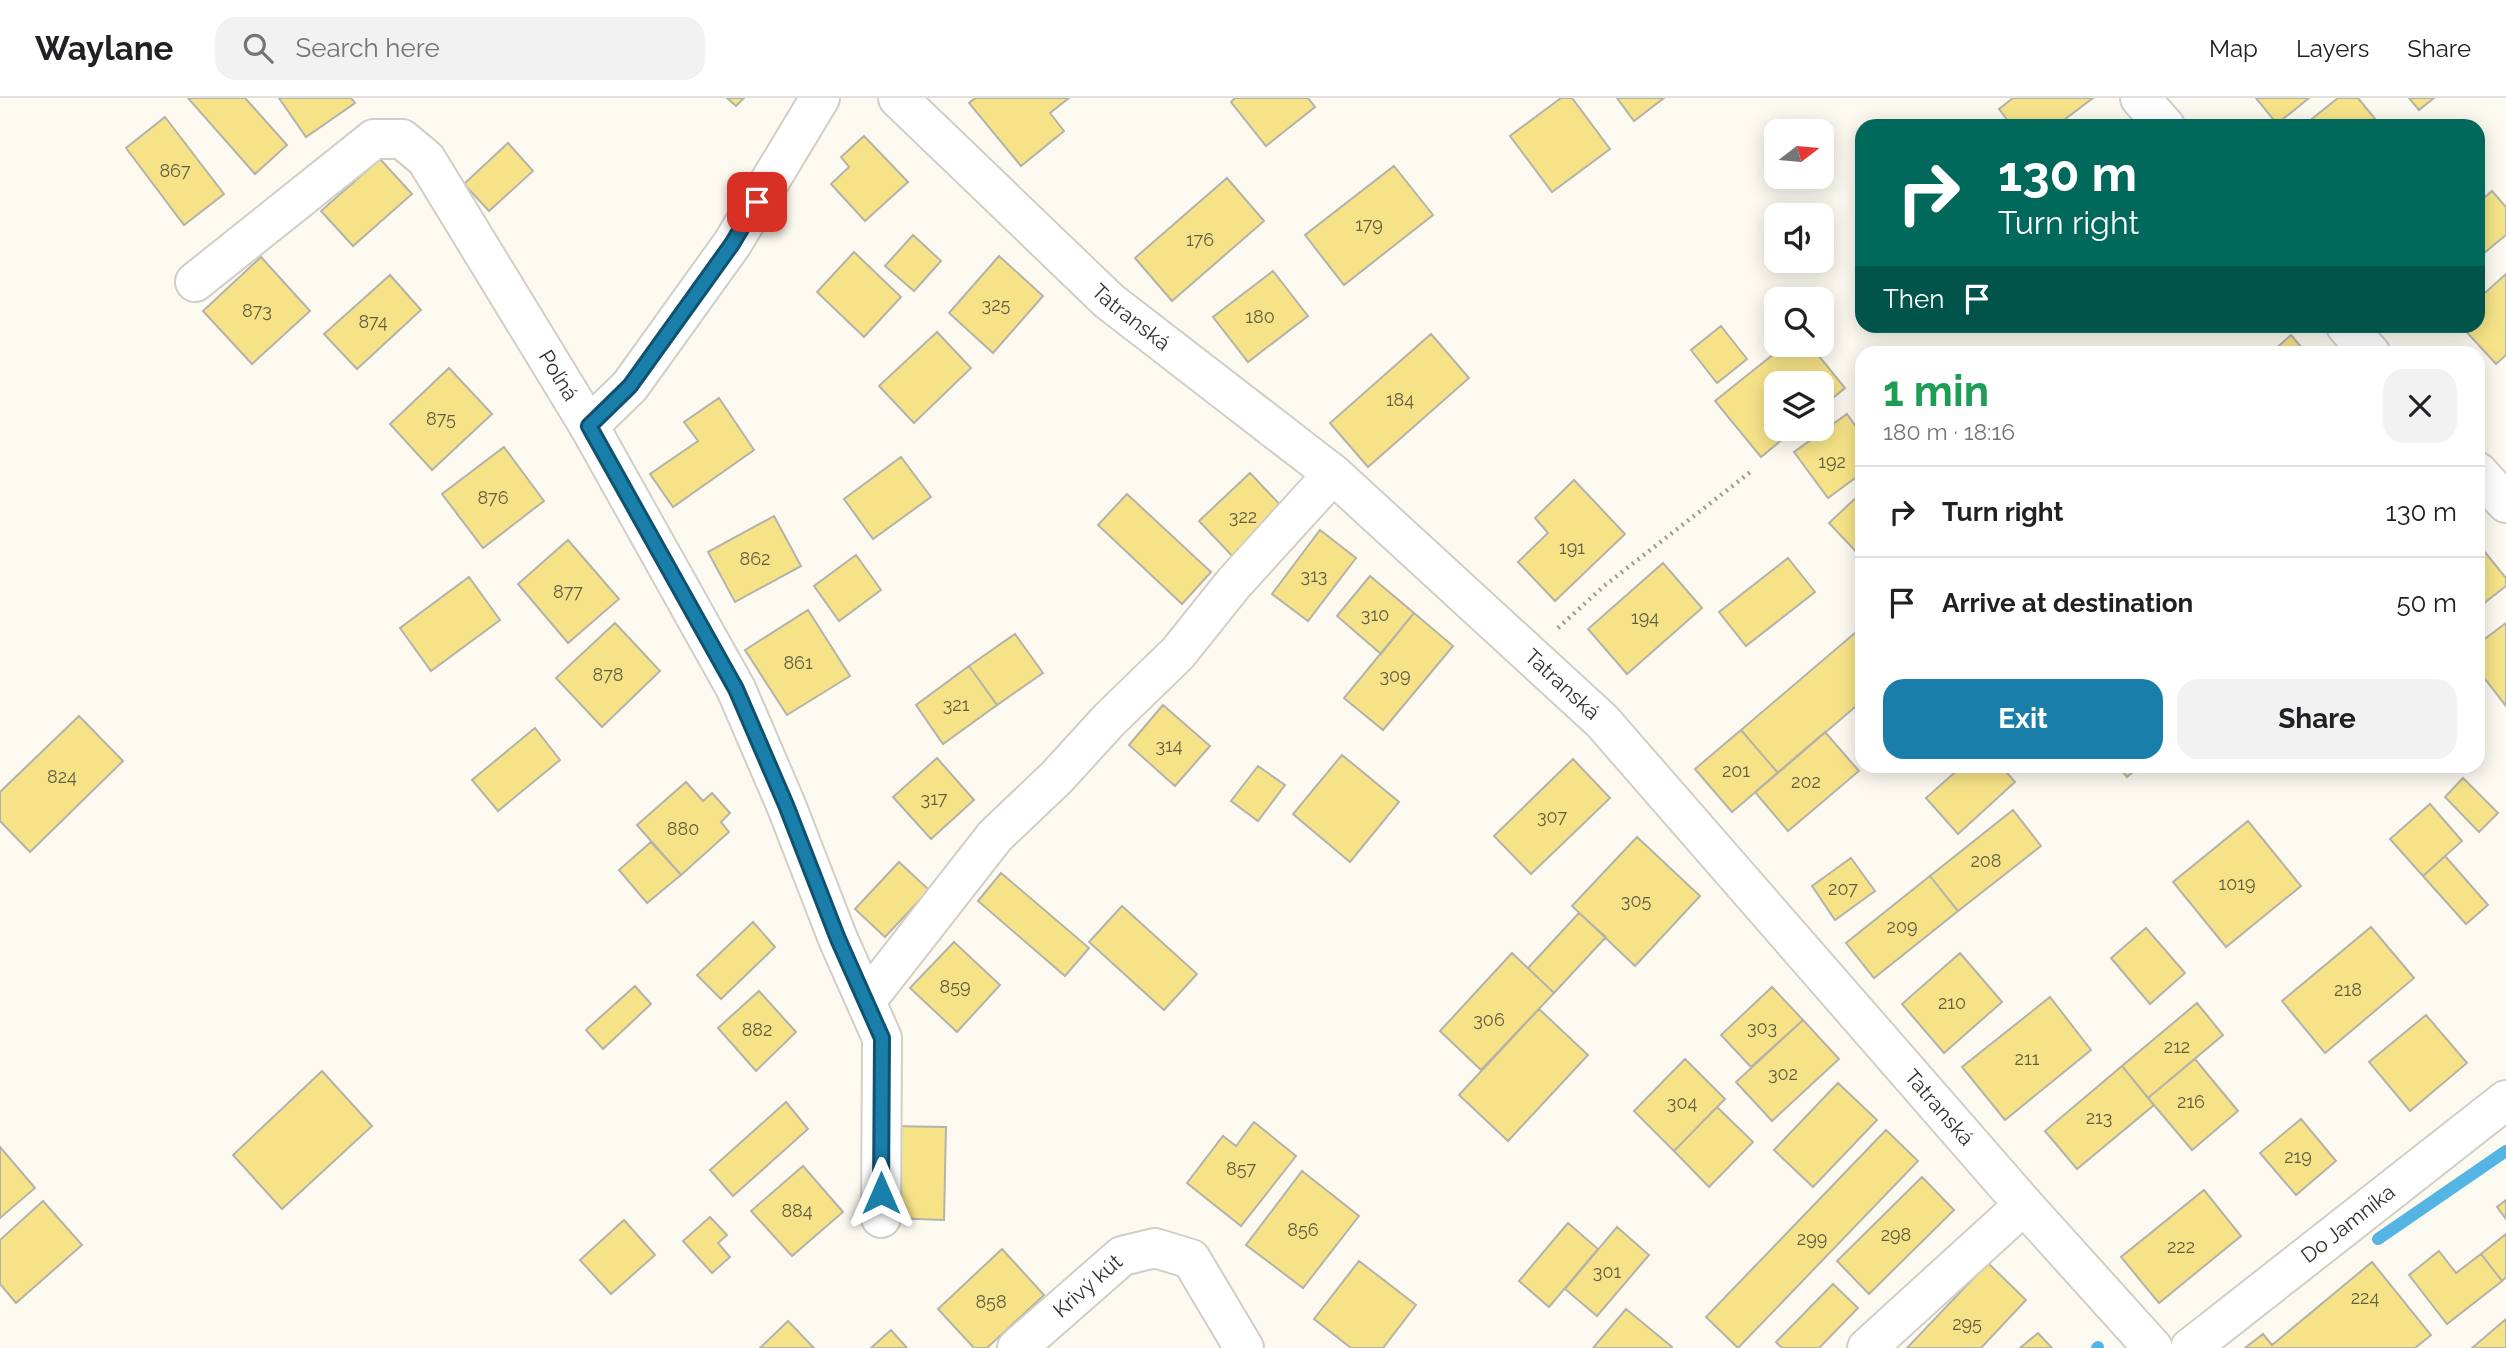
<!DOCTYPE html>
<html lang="en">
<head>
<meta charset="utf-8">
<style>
  body { margin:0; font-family:Raleway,sans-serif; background:#f2f2f2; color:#202124; height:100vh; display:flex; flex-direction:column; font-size:26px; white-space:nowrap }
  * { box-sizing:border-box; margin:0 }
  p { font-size:23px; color:#757577 }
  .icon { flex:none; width:38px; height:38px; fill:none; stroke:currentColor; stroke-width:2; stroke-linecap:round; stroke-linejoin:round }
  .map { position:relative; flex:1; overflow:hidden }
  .details { position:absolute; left:1855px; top:248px; width:630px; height:427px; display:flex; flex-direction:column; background:#fff; border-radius:21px; box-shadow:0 4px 18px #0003 }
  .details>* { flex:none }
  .top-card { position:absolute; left:1855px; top:21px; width:630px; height:214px; border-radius:21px; box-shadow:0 4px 18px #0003; background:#00695c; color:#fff; overflow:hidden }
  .needle { width:46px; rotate:74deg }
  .tools { position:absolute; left:1764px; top:21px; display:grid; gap:14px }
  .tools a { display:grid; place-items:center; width:70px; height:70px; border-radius:14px; background:#fff; box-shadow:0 4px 18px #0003; font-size:35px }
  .pin { position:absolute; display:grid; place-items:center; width:60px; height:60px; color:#fff; margin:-30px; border-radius:14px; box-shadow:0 4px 10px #0006 }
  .me { position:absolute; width:77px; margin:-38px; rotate:0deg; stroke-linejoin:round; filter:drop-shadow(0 0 5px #0008) }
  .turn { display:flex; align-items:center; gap:24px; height:147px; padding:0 28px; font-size:32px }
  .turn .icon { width:91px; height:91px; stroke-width:2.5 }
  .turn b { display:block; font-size:49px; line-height:60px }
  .then { display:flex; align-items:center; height:66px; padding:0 28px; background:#0003; gap:14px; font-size:26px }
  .round { display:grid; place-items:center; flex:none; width:74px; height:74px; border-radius:21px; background:#f2f2f2 }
  .head { display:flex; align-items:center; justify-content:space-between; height:119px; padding:0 28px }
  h1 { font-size:42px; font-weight:700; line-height:52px; color:#1e9e55 }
  .action { display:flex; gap:14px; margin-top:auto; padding:14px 28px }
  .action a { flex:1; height:80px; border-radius:21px; background:#197ea9; color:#fff; font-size:28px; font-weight:700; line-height:80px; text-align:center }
  .action a+a { background:#f2f2f2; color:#202124 }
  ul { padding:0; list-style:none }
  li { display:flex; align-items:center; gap:21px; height:91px; padding:0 28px; border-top:2px solid #e0e0e0 }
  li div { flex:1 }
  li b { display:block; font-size:26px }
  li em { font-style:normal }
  header { display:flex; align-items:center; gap:42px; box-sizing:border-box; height:98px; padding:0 35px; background:#fff; border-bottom:2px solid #e0e0e0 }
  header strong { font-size:33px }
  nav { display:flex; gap:38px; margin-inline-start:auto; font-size:24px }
  .search { width:490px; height:63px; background:#f2f2f2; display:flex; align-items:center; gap:18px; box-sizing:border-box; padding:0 24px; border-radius:21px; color:#757577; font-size:26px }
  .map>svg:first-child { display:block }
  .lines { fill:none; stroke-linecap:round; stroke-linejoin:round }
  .stream { stroke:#54b5e4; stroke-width:12 }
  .building { fill:#f6e388; stroke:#b5b3a9; stroke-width:2 }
  .minor-casing { stroke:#d1cfc5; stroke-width:42 }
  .path { stroke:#9d9b94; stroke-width:4.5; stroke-dasharray:2 5; stroke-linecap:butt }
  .minor { stroke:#fff; stroke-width:38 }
  .route-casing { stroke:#10526e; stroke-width:18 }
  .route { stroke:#197ea9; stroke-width:12 }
  .labels { text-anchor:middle; stroke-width:7; stroke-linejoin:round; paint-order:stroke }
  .number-label { font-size:18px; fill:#645e44 }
  .street-label { font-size:21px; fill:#33322e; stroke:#fcfaf0 }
</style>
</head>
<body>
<header>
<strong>Waylane</strong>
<div class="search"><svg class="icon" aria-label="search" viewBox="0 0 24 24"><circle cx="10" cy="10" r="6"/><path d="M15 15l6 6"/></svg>Search here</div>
<nav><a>Map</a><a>Layers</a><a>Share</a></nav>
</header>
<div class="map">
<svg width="2506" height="1250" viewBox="0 0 2506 1250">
  <rect width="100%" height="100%" fill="#fcfaf0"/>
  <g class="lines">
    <path class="stream" d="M 2378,1141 L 2506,1053
      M 2097,1250 L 2098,1249"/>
  </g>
  <path class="building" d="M 188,0 L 245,0 L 287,47 L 255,76 Z
    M 279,0 L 351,0 L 355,5 L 306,39 Z
    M 727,0 L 744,0 L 736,8 Z
    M 975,0 L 1069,0 L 1050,15 L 1064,33 L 1021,68 L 969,5 Z
    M 1235,0 L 1308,0 L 1315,9 L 1266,48 L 1231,4 Z
    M 1561,0 L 1572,0 L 1610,51 L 1552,94 L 1510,38 Z
    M 1617,0 L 1664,0 L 1634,23 Z
    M 2013,0 L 2093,0 L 2056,28 L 2012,28 L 1999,11 Z
    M 2256,0 L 2309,0 L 2277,26 Z
    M 2338,0 L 2358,0 L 2381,28 L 2303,28 Z
    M 2409,0 L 2434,0 L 2419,12 Z
    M 165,19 L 224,96 L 184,127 L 126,50 Z
    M 864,38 L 908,84 L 865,123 L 831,86 L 849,69 L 841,59 Z
    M 508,45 L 533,73 L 489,113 L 464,86 Z
    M 380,61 L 412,96 L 353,148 L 321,113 Z
    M 1394,68 L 1433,117 L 1344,187 L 1305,137 Z
    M 1227,80 L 1264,123 L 1172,203 L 1135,160 Z
    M 2492,93 L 2506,109 L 2506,137 L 2478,160 L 2478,105 Z
    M 913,137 L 941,163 L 914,193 L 885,168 Z
    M 854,154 L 901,199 L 864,239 L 817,194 Z
    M 999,158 L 1043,198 L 993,255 L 949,215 Z
    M 261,159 L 310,213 L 252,266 L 203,213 Z
    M 1273,173 L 1308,218 L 1248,264 L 1213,219 Z
    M 2506,176 L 2506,257 L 2496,266 L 2461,228 L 2478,228 L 2478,201 Z
    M 390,177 L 421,212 L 357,271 L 324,236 Z
    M 1721,228 L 1747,261 L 1717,285 L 1691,252 Z
    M 937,234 L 971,270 L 914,325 L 879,288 Z
    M 1431,236 L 1469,280 L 1368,369 L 1330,325 Z
    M 2291,237 L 2307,256 L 2270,256 Z
    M 1785,247 L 1810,247 L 1845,290 L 1822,309 L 1822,285 L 1776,285 L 1776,331 L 1795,331 L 1761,359 L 1715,303 Z
    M 449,270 L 492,316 L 432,372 L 390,326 Z
    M 719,300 L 754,352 L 673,409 L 650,376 L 698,343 L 684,324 Z
    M 1847,316 L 1862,337 L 1862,375 L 1828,400 L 1794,354 Z
    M 504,349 L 544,403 L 483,450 L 442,396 Z
    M 901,359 L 931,399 L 873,441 L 844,401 Z
    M 1250,375 L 1287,414 L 1237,463 L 1199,423 Z
    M 1574,382 L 1625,436 L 1555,503 L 1518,464 L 1548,435 L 1535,420 Z
    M 1862,394 L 1862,460 L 1829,425 Z
    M 1127,396 L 1211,474 L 1182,506 L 1098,427 Z
    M 774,418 L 801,468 L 735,504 L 708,454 Z
    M 1320,432 L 1356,460 L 1308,523 L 1272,496 Z
    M 568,442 L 619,501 L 568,545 L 518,486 Z
    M 2480,448 L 2506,480 L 2506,488 L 2478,510 L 2478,450 Z
    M 856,457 L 881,492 L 839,523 L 814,488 Z
    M 1788,460 L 1815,494 L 1746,548 L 1719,514 Z
    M 1663,465 L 1702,510 L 1627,576 L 1588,531 Z
    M 1370,478 L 1414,515 L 1381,556 L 1337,518 Z
    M 469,479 L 500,522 L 431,573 L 400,530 Z
    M 808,512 L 850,578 L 787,617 L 745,552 Z
    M 1414,515 L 1453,548 L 1383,632 L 1344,600 Z
    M 615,525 L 660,573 L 602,629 L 556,580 Z
    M 2506,525 L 2506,608 L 2478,572 L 2478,546 Z
    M 1862,529 L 1862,603 L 1778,675 L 1741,632 Z
    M 1015,536 L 1043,575 L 997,607 L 969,568 Z
    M 969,568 L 997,607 L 943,646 L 916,607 Z
    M 1862,603 L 1862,618 L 1855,609 Z
    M 1163,607 L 1210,648 L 1175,688 L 1129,647 Z
    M 79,618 L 123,663 L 30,754 L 0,723 L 0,694 Z
    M 535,630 L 560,662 L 498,713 L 472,682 Z
    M 1741,632 L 1778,675 L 1732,714 L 1695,671 Z
    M 1825,634 L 1859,673 L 1788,733 L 1755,694 Z
    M 1342,657 L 1399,704 L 1350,764 L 1293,716 Z
    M 937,660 L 974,702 L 931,741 L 893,699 Z
    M 1573,661 L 1610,700 L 1531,776 L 1494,738 Z
    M 1258,668 L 1285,687 L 1258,723 L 1231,703 Z
    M 1962,668 L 2001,668 L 2015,684 L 1958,736 L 1926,700 Z
    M 2118,668 L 2140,668 L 2127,679 Z
    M 2463,680 L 2498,715 L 2479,734 L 2445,699 Z
    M 686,684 L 703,703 L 712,695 L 730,715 L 721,724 L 729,734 L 681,777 L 637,727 Z
    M 2430,706 L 2462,743 L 2423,778 L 2390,741 Z
    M 2013,712 L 2041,748 L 1958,813 L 1930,778 Z
    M 2248,723 L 2301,788 L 2226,849 L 2173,784 Z
    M 1637,739 L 1700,798 L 1635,868 L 1572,808 Z
    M 651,744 L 681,777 L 647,805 L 619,772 Z
    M 2445,758 L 2488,807 L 2466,826 L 2423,778 Z
    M 1851,760 L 1875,793 L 1835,822 L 1812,788 Z
    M 899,764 L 929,792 L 885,839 L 855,811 Z
    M 1001,775 L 1089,850 L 1065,878 L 978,803 Z
    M 1930,778 L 1958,813 L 1874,880 L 1846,845 Z
    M 1122,808 L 1197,876 L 1164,912 L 1089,844 Z
    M 1579,815 L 1606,839 L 1554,895 L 1528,870 Z
    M 753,824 L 775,849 L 721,901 L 697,877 Z
    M 2371,829 L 2414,880 L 2325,955 L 2282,903 Z
    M 2146,830 L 2185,875 L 2150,906 L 2111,860 Z
    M 954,844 L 1000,887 L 957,934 L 910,890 Z
    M 1512,855 L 1554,895 L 1481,972 L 1440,933 Z
    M 1960,855 L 2002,904 L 1944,955 L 1902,906 Z
    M 635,888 L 651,906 L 603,951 L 586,932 Z
    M 1772,889 L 1803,922 L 1751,969 L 1721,937 Z
    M 759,893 L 796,934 L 756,973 L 718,930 Z
    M 2050,899 L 2091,952 L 2005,1022 L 1962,969 Z
    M 2197,905 L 2223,937 L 2148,1000 L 2122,968 Z
    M 1539,911 L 1588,957 L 1508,1043 L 1459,997 Z
    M 2426,917 L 2467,965 L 2410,1013 L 2369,964 Z
    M 1803,922 L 1839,961 L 1772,1023 L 1736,984 Z
    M 1685,961 L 1725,1001 L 1674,1053 L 1634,1013 Z
    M 2195,961 L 2238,1013 L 2192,1052 L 2148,1000 Z
    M 2122,968 L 2154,1007 L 2077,1071 L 2045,1033 Z
    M 322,973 L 372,1028 L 282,1111 L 233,1057 Z
    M 1838,985 L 1877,1022 L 1813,1089 L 1774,1052 Z
    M 786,1004 L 808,1031 L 733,1098 L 710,1072 Z
    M 1717,1009 L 1753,1044 L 1709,1089 L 1674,1053 Z
    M 2301,1021 L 2336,1063 L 2296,1097 L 2260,1055 Z
    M 1254,1024 L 1296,1058 L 1241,1128 L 1187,1085 L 1223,1038 L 1236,1048 Z
    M 890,1028 L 946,1029 L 944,1122 L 889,1120 Z
    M 1886,1032 L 1918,1063 L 1738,1250 L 1706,1219 Z
    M 0,1049 L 35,1090 L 0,1120 Z
    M 803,1068 L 843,1114 L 792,1158 L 751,1113 Z
    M 1302,1073 L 1359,1118 L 1303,1190 L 1246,1147 Z
    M 1922,1079 L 1954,1112 L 1869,1196 L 1837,1163 Z
    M 2204,1092 L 2241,1138 L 2159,1205 L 2121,1159 Z
    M 2506,1102 L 2506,1121 L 2497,1109 Z
    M 43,1103 L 82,1147 L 16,1205 L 0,1186 L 0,1142 Z
    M 710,1119 L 727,1137 L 718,1145 L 730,1159 L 712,1175 L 683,1143 Z
    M 624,1122 L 655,1157 L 611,1196 L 580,1162 Z
    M 1568,1125 L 1598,1151 L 1549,1209 L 1519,1183 Z
    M 1617,1129 L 1649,1157 L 1597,1218 L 1565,1191 Z
    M 2506,1136 L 2506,1179 L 2502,1183 L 2481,1156 Z
    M 1002,1151 L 1044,1197 L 987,1250 L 974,1250 L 938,1211 Z
    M 2439,1153 L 2456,1175 L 2481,1156 L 2502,1183 L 2447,1226 L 2409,1177 Z
    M 1359,1163 L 1416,1207 L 1383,1250 L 1351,1250 L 1314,1221 Z
    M 2372,1164 L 2431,1237 L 2415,1250 L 2245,1250 L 2263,1236 L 2272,1247 Z
    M 1988,1165 L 2026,1202 L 1981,1250 L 1907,1250 Z
    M 1833,1186 L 1858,1210 L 1819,1250 L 1782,1250 L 1776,1244 Z
    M 1626,1211 L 1672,1249 L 1672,1250 L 1593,1250 Z
    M 2506,1221 L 2506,1250 L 2472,1250 Z
    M 788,1223 L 814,1250 L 760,1250 Z
    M 891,1232 L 907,1250 L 871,1250 Z
    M 2038,1235 L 2052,1250 L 2020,1250 Z"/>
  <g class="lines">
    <g class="minor-casing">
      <g id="minor">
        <path id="s1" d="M 898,0 L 1109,203 L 1333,376 L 1602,623 L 2024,1107 L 2153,1250"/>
        <path d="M 2140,0 L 2165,28"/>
        <path id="s2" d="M 195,184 L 374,41 L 402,41 L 426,61 L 589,328 L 736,591 L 786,707 L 838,841 L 882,940 L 881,1120"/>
        <path d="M 2346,228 L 2371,256"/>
        <path d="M 589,328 L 630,288 L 732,146 L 820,0"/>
        <path d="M 2478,374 L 2506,405"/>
        <path d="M 866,903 L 995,738 L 1057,679 L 1109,622 L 1178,555 L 1234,485 L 1333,376"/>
        <path id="s3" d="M 1017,1250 L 1122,1158 L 1155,1150 L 1191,1161 L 1244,1250"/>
        <path d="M 1867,1250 L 2024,1107"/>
        <path id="s4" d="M 2190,1250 L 2506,1002"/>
      </g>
    </g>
    <path class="path" d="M 1558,530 L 1604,488 L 1753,372"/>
    <use href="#minor" class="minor"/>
  </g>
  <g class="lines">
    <g class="route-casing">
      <path id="route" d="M 757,104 L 732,146 L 630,288 L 589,328 L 736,591 L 786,707 L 838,841 L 882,940 L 881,1095"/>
    </g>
    <use href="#route" class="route"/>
  </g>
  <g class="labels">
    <g class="number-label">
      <text x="175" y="79">867</text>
      <text x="1369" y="133">179</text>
      <text x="1200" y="148">176</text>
      <text x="996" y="213">325</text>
      <text x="257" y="219">873</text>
      <text x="1260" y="225">180</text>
      <text x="373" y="230">874</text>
      <text x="1400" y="308">184</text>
      <text x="441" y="327">875</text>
      <text x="1832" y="370">192</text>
      <text x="493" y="406">876</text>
      <text x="1243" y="425">322</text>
      <text x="1572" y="456">191</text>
      <text x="755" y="467">862</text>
      <text x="1314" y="484">313</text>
      <text x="568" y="500">877</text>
      <text x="1375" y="523">310</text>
      <text x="1645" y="526">194</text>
      <text x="798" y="571">861</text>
      <text x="608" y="583">878</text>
      <text x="1395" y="584">309</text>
      <text x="956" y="613">321</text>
      <text x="1169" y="654">314</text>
      <text x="1736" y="679">201</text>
      <text x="62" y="685">824</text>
      <text x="1806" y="690">202</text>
      <text x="934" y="707">317</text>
      <text x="1552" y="725">307</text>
      <text x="683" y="737">880</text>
      <text x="1986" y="769">208</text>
      <text x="2237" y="792">1019</text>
      <text x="1843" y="797">207</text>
      <text x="1636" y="809">305</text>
      <text x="1902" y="835">209</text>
      <text x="955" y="895">859</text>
      <text x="2348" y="898">218</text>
      <text x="1952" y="911">210</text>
      <text x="1489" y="928">306</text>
      <text x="1762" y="936">303</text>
      <text x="757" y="938">882</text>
      <text x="2177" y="955">212</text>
      <text x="2027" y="967">211</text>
      <text x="1783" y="982">302</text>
      <text x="2191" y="1010">216</text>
      <text x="1682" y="1011">304</text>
      <text x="2099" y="1026">213</text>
      <text x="2298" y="1065">219</text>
      <text x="1241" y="1077">857</text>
      <text x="797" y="1119">884</text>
      <text x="1303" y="1138">856</text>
      <text x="1896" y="1143">298</text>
      <text x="1812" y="1147">299</text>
      <text x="2181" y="1155">222</text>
      <text x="1607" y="1180">301</text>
      <text x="2365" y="1206">224</text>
      <text x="991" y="1210">858</text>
      <text x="1967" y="1232">295</text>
    </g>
    <g class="street-label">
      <text dy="7" stroke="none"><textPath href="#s1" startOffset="320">Tatranská</textPath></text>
      <text dy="7" stroke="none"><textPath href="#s2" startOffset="542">Poľná</textPath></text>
      <text dy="7" stroke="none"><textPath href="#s1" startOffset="887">Tatranská</textPath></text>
      <text dy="7" stroke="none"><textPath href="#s1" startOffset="1454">Tatranská</textPath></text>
      <text dy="7" stroke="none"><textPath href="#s4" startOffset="201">Do Jamníka</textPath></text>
      <text dy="7" stroke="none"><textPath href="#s3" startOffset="94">Krivý kút</textPath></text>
    </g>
  </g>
</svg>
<div class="tools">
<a><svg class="needle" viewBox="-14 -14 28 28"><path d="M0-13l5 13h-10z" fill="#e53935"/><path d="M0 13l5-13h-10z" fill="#757577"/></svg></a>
<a><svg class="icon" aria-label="sound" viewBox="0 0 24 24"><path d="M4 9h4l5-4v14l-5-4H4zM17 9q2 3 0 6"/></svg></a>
<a><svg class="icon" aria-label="search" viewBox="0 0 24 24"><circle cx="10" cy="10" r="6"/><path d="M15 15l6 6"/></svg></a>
<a><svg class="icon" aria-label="layers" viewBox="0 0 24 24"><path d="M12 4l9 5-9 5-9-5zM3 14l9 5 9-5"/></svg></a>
</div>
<div class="pin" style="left:757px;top:104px;background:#d93025"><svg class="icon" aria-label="arrive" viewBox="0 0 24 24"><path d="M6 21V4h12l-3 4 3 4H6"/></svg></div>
<svg class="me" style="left:881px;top:1095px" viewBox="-20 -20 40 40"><path d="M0-17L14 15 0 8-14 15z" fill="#197ea9" stroke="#fff" stroke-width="4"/></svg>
<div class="top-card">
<div class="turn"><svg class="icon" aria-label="right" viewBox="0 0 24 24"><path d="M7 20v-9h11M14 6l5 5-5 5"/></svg><div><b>130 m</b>Turn right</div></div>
<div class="then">Then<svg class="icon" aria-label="arrive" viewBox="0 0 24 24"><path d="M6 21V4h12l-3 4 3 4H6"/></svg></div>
</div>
<section class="details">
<div class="head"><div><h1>1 min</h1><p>180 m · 18:16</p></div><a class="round"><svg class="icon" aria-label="close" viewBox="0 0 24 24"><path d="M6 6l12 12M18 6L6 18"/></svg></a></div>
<ul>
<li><svg class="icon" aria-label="right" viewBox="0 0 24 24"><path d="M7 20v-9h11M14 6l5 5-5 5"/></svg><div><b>Turn right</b></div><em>130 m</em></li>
<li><svg class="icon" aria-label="arrive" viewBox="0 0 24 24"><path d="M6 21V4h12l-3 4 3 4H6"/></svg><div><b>Arrive at destination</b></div><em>50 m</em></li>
</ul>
<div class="action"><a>Exit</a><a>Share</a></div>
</section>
</div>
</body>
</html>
